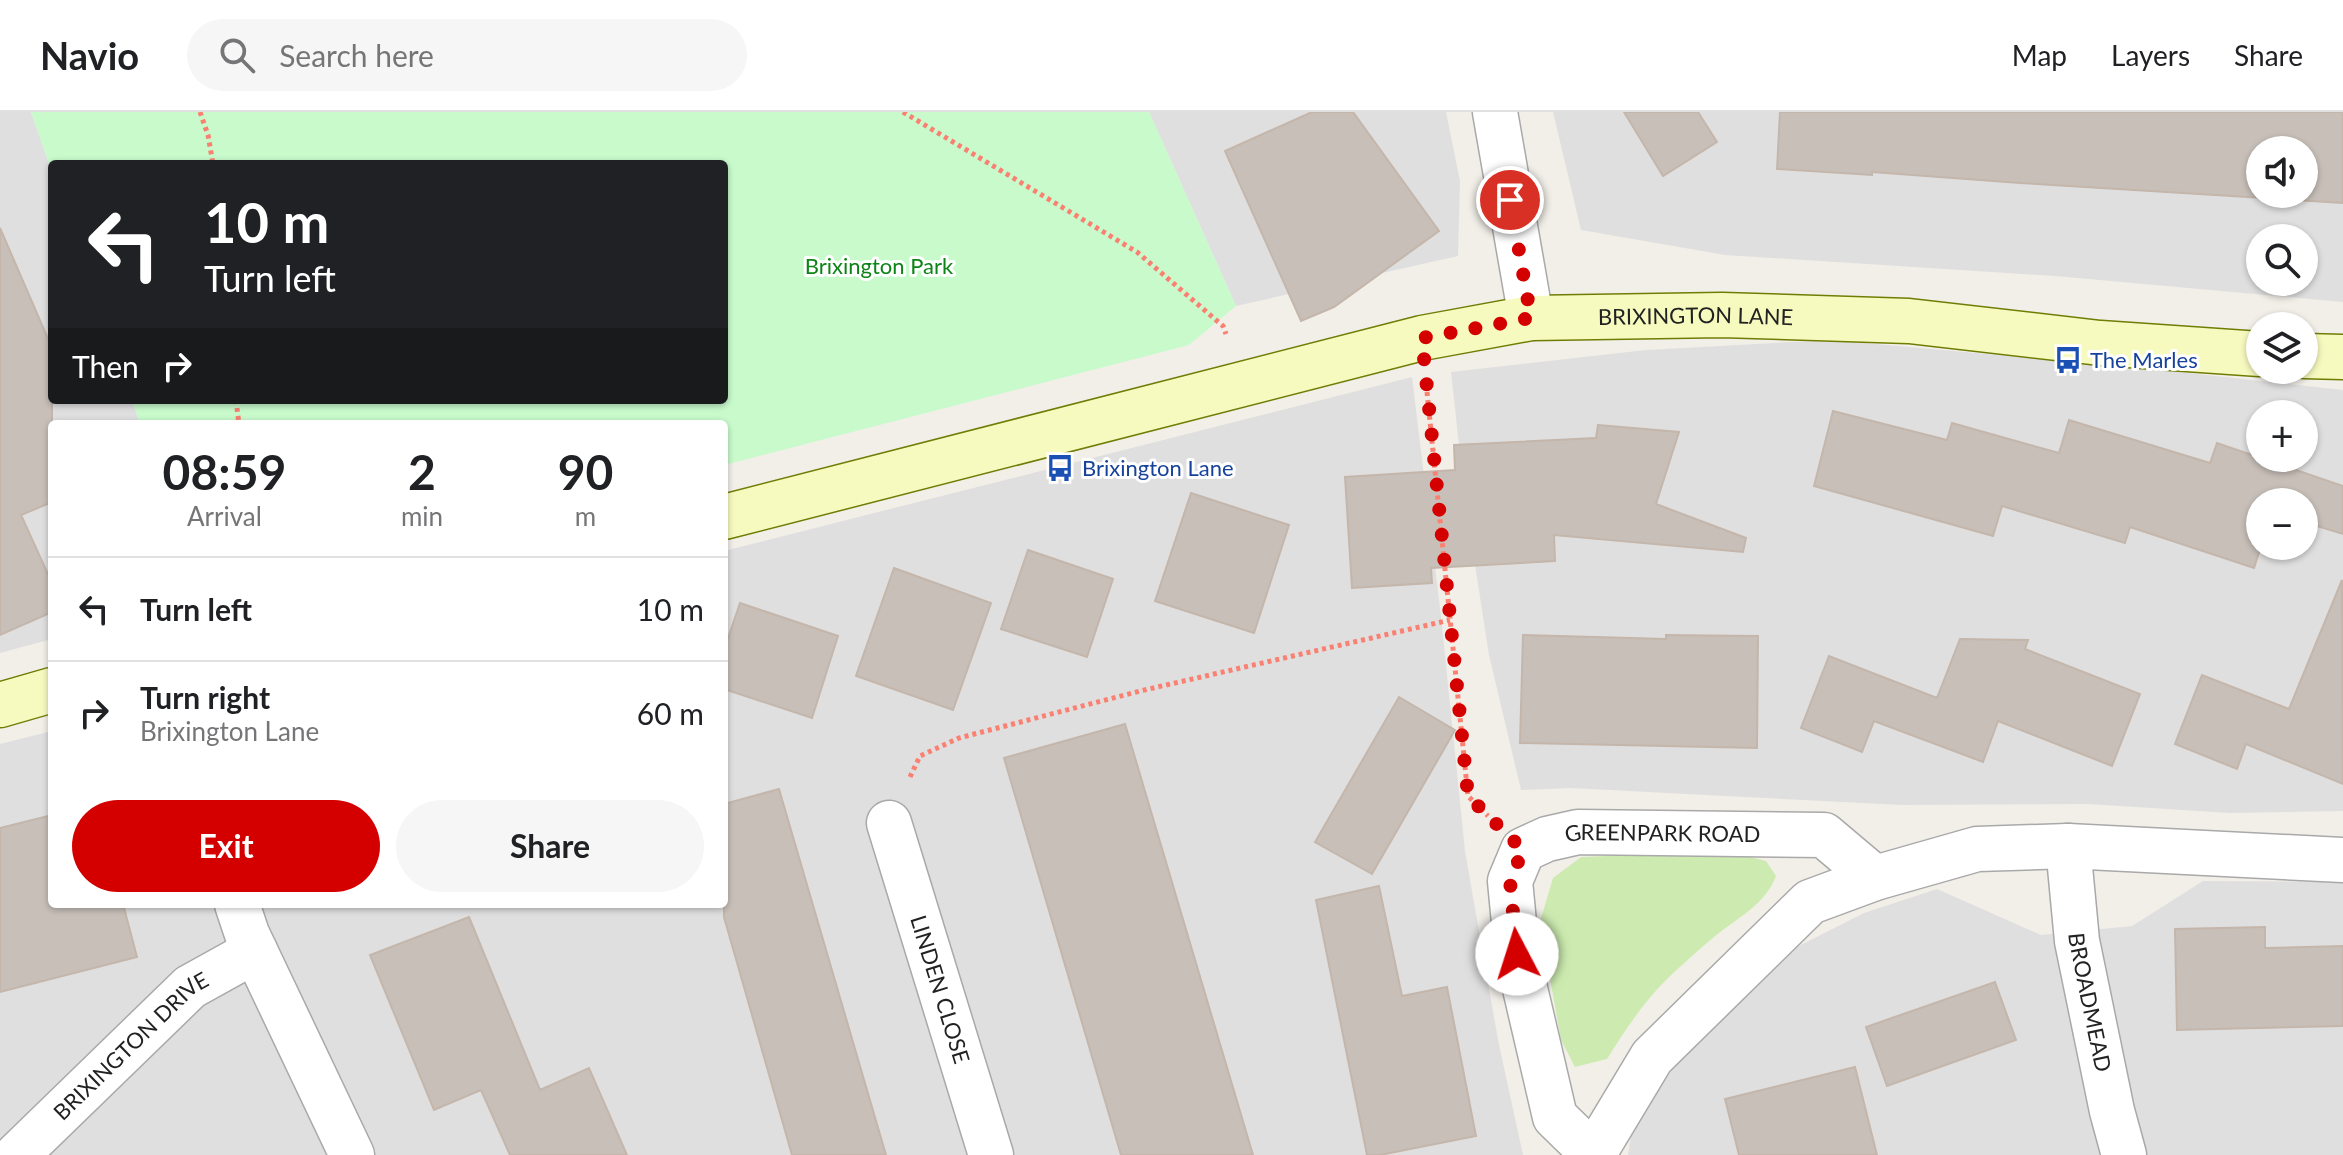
<!DOCTYPE html>
<html lang="en">
<head>
<meta charset="utf-8">
<style>
  body { margin:0; font-family:Lato,sans-serif; background:#f6f6f6; color:#202124; height:100vh; display:flex; flex-direction:column; font-size:30px; white-space:nowrap }
  * { box-sizing:border-box; margin:0 }
  p { font-size:26px; color:#757577 }
  .icon { flex:none; width:44px; height:44px; fill:none; stroke:currentColor; stroke-width:2; stroke-linecap:round; stroke-linejoin:round }
  .map { position:relative; flex:1; overflow:hidden }
  .details { position:absolute; left:48px; top:308px; width:680px; height:488px; display:flex; flex-direction:column; background:#fff; border-radius:8px; box-shadow:0 2px 6px #0004 }
  .details>* { flex:none }
  .top-card { position:absolute; left:48px; top:48px; width:680px; height:244px; border-radius:8px; box-shadow:0 2px 6px #0004; background:#202124; color:#fff; overflow:hidden }
  .fabs { position:absolute; left:2246px; top:24px; display:grid; gap:16px }
  .fabs a { display:grid; place-items:center; width:72px; height:72px; border-radius:50%; background:#fff; box-shadow:0 2px 6px #0004; font-size:40px }
  .pin { position:absolute; display:grid; place-items:center; width:68px; height:68px; color:#fff; margin:-34px; border:4px solid #fff; border-radius:50%; box-shadow:0 2px 8px #0007 }
  .me { position:absolute; width:88px; margin:-44px; rotate:355deg; stroke-linejoin:round; filter:drop-shadow(0 0 6px #0008) }
  .turn { display:flex; align-items:center; gap:28px; height:168px; padding:0 24px; font-size:36px }
  .turn .icon { width:104px; height:104px; stroke-width:2.5 }
  .turn b { display:block; font-size:56px; line-height:68px }
  .then { display:flex; align-items:center; height:76px; padding:0 24px; background:#0003; gap:16px; font-size:30px }
  .eta { display:flex; justify-content:space-evenly; align-items:center; height:136px; text-align:center }
  .eta b { font-size:48px; font-weight:700; line-height:56px }
  .primary-button { display:flex; gap:16px; margin-top:auto; padding:16px 24px }
  .primary-button a { flex:1; height:92px; border-radius:48px; background:#d40000; color:#fff; font-size:32px; font-weight:700; line-height:92px; text-align:center }
  .primary-button a+a { background:#f6f6f6; color:#202124 }
  ul { padding:0; list-style:none }
  li { display:flex; align-items:center; gap:24px; height:104px; padding:0 24px; border-top:2px solid #e0e0e0 }
  li div { flex:1 }
  li b { display:block; font-size:30px }
  li em { font-style:normal }
  header { display:flex; align-items:center; gap:48px; box-sizing:border-box; height:112px; padding:0 40px; background:#fff; border-bottom:2px solid #e0e0e0 }
  header strong { font-size:38px }
  nav { display:flex; gap:44px; margin-inline-start:auto; font-size:28px }
  .search { width:560px; height:72px; background:#f6f6f6; display:flex; align-items:center; gap:20px; box-sizing:border-box; padding:0 28px; border-radius:44px; color:#757577; font-size:30px }
  .map>svg:first-child { display:block }
  .residential { fill:#e0dfdf; fill-rule:evenodd }
  .grass { fill:#cdebb0 }
  .park { fill:#c8facc }
  .building { fill:#c7bfb8; stroke:#c4b6ab; stroke-width:2; fill-rule:evenodd }
  .lines { fill:none; stroke-linecap:round; stroke-linejoin:round }
  .street-casing { stroke:#a9a9a9; stroke-width:47 }
  .secondary-casing { stroke:#707d05; stroke-width:47 }
  .path { stroke:#fa8072; stroke-width:5; stroke-dasharray:4 4; stroke-linecap:butt }
  .street { stroke:#fff; stroke-width:44 }
  .secondary { stroke:#f7fabf; stroke-width:44 }
  .route { stroke:#d40000; stroke-width:14; stroke-dasharray:0 25.2 }
  .labels { text-anchor:middle; stroke-width:6; stroke-linejoin:round; paint-order:stroke }
  .park-label { font-size:22px; fill:#0c8416; stroke:#fff }
  .street-label { font-size:22px; fill:#222; stroke:#fff }
  .transit-label { font-size:22px; fill:#164399; stroke:#fff; text-anchor:start }
</style>
</head>
<body>
<header>
<strong>Navio</strong>
<div class="search"><svg class="icon" aria-label="search" viewBox="0 0 24 24"><circle cx="10" cy="10" r="6"/><path d="M15 15l6 6"/></svg>Search here</div>
<nav><a>Map</a><a>Layers</a><a>Share</a></nav>
</header>
<div class="map">
<svg width="2343" height="1043" viewBox="0 0 2343 1043">
  <rect width="100%" height="100%" fill="#f2efe9"/>
  <path class="residential" d="M 0,0 L 31,0 L 52,60 L 52,288 L 132,288 L 140,312 L 52,312 L 52,527 L 0,541 Z
    M 1149,0 L 1446,0 L 1460,69 L 1458,144 L 1236,194 Z
    M 1553,0 L 2343,0 L 2343,190 L 2055,164 L 1725,143 L 1581,118 ZM 2260,38 L 2304,38 L 2304,82 L 2260,82 ZM 2260,126 L 2304,126 L 2304,170 L 2260,170 Z
    M 1831,228 L 2143,256 L 2343,278 L 2343,699 L 2230,701 L 2088,692 L 1902,693 L 1570,676 L 1521,678 L 1489,543 L 1465,388 L 1451,260 L 1646,238 ZM 2260,302 L 2304,302 L 2304,346 L 2260,346 ZM 2260,390 L 2304,390 L 2304,434 L 2260,434 Z
    M 1412,265 L 1441,504 L 1465,739 L 1498,928 L 1523,1043 L 0,1043 L 0,632 L 52,619 L 52,792 L 724,792 L 724,439 Z
    M 2203,769 L 2343,770 L 2343,1043 L 1628,1043 L 1632,1017 L 1702,914 L 1783,842 L 1864,801 L 1937,777 L 2041,823 L 2132,814 Z"/>
  <path class="grass" d="M 1634,743 L 1743,743 L 1766,749 L 1776,764 C 1765,793 1737,806 1714,825 C 1698,838 1682,853 1667,867 C 1643,891 1625,918 1607,947 L 1575,955 L 1561,928 L 1540,810 L 1553,766 L 1581,745 Z"/>
  <path class="park" d="M 31,0 L 1149,0 L 1236,194 L 1189,233 L 724,353 L 724,312 L 140,312 L 132,288 L 724,288 L 724,52 L 52,52 L 52,60 Z"/>
  <path class="building" d="M 1312,0 L 1353,0 L 1439,119 L 1334,195 L 1301,209 L 1225,39 Z
    M 1624,0 L 1698,0 L 1717,30 L 1663,64 Z
    M 1780,0 L 2343,0 L 2343,91 L 2020,71 L 1872,60 L 1872,63 L 1777,57 ZM 2260,38 L 2304,38 L 2304,82 L 2260,82 Z
    M 0,116 L 52,236 L 52,390 L 21,403 L 52,471 L 52,500 L 0,523 Z
    M 1833,299 L 1947,328 L 1952,311 L 2059,341 L 2069,308 L 2210,351 L 2217,331 L 2343,374 L 2343,422 L 2304,410 L 2304,390 L 2260,390 L 2261,434 L 2254,456 L 2130,415 L 2125,431 L 2002,394 L 1993,424 L 1814,374 Z
    M 1598,313 L 1679,320 L 1656,392 L 1746,426 L 1743,440 L 1554,423 L 1555,449 L 1431,456 L 1432,471 L 1352,476 L 1345,365 L 1455,358 L 1454,333 L 1596,326 Z
    M 1191,381 L 1289,413 L 1254,521 L 1155,489 Z
    M 1028,438 L 1113,467 L 1087,545 L 1001,517 Z
    M 894,456 L 991,491 L 953,598 L 856,564 Z
    M 2342,468 L 2343,672 L 2246,632 L 2237,657 L 2175,632 L 2202,563 L 2289,597 Z
    M 740,491 L 838,524 L 812,606 L 724,577 L 724,538 Z
    M 1523,523 L 1666,527 L 1666,523 L 1758,524 L 1757,636 L 1520,631 Z
    M 1960,527 L 2028,528 L 2025,537 L 2140,582 L 2112,654 L 1998,609 L 1983,650 L 1874,609 L 1862,640 L 1801,616 L 1829,544 L 1937,586 Z
    M 1399,585 L 1455,618 L 1372,762 L 1315,730 Z
    M 1125,612 L 1253,1043 L 1121,1043 L 1004,646 Z
    M 779,677 L 886,1043 L 792,1043 L 724,805 L 724,692 Z
    M 52,703 L 52,792 L 123,792 L 137,845 L 0,880 L 0,716 Z
    M 1379,774 L 1402,884 L 1447,875 L 1476,1024 L 1380,1043 L 1367,1043 L 1316,788 Z
    M 469,805 L 540,978 L 589,956 L 627,1043 L 510,1043 L 481,978 L 434,998 L 370,843 Z
    M 2265,815 L 2265,836 L 2343,834 L 2343,914 L 2177,918 L 2175,817 Z
    M 1995,870 L 2016,928 L 1887,974 L 1866,915 Z
    M 1855,955 L 1877,1043 L 1739,1043 L 1725,987 Z"/>
  <g class="lines">
    <g class="street-casing">
      <g id="street">
        <path d="M 1495,0 L 1531,206"/>
        <path id="s1" d="M 889,711 L 991,1043"/>
        <path id="s2" d="M 2068,734 L 2077,829 L 2112,999 L 2124,1043"/>
        <path d="M 237,792 L 247,822 L 352,1043"/>
        <path id="s3" d="M 1593,1042 L 1555,1005 L 1517,842 L 1510,769 L 1523,738 L 1547,727 L 1578,720 L 1824,723 L 1875,766"/>
        <path id="s4" d="M 17,1043 L 190,875 L 255,839"/>
        <path d="M 1593,1043 L 1652,945 L 1810,790 L 1875,766 L 1977,737 L 2068,734 L 2343,748"/>
      </g>
    </g>
    <g class="secondary-casing">
      <g id="secondary">
        <path d="M 2304,244 L 2343,245"/>
        <path id="s5" d="M 724,405 L 1422,226 L 1531,206 L 1722,203 L 1909,209 L 2100,231 L 2260,242"/>
        <path d="M 0,593 L 52,578"/>
      </g>
    </g>
    <path class="path" d="M 200,0 L 208,23 L 213,52
      M 903,0 L 1137,140 L 1223,214 L 1226,222
      M 1427,280 L 1468,684 L 1488,704
      M 236,288 L 239,312
      M 910,665 L 920,644 L 959,626 L 1140,579 L 1450,508"/>
    <use href="#street" class="street"/>
    <use href="#secondary" class="secondary"/>
  </g>
  <g class="lines">
    <path class="route" d="M 1510,88 L 1531,206 L 1422,226 L 1468,684 L 1523,738 L 1510,769 L 1517,842"/>
  </g>
  <defs>
    <g id="bus-bare" transform="scale(2.16)"><path d="M-5-6H5V4H4V6H2V4H-2V6H-4V4H-5ZM-3.5-4V0h7V-4ZM-3.5 1.2v1.5H-2V1.2ZM2 1.2v1.5H3.5V1.2Z" fill="#1a4fb4" stroke="#fff" stroke-width="2.5" paint-order="stroke"/></g>
  </defs>
  <g fill-rule="evenodd">
    <use href="#bus-bare" x="2068" y="248"/>
    <use href="#bus-bare" x="1060" y="356"/>
  </g>
  <g class="labels">
    <g class="park-label">
      <text x="879" y="162">Brixington Park</text>
    </g>
    <g class="street-label">
      <text dy="8" stroke="none"><textPath href="#s5" startOffset="996">BRIXINGTON LANE</textPath></text>
      <text dy="8" stroke="none"><textPath href="#s3" startOffset="470">GREENPARK ROAD</textPath></text>
      <text dy="8" stroke="none"><textPath href="#s1" startOffset="174">LINDEN CLOSE</textPath></text>
      <text dy="8" stroke="none"><textPath href="#s2" startOffset="158">BROADMEAD</textPath></text>
      <text dy="8" stroke="none"><textPath href="#s4" startOffset="158">BRIXINGTON DRIVE</textPath></text>
    </g>
    <g class="transit-label">
      <text x="2090" y="256">The Marles</text>
      <text x="1082" y="364">Brixington Lane</text>
    </g>
  </g>
</svg>
<div class="fabs">
<a><svg class="icon" aria-label="sound" viewBox="0 0 24 24"><path d="M4 9h4l5-4v14l-5-4H4zM17 9q2 3 0 6"/></svg></a>
<a><svg class="icon" aria-label="search" viewBox="0 0 24 24"><circle cx="10" cy="10" r="6"/><path d="M15 15l6 6"/></svg></a>
<a><svg class="icon" aria-label="layers" viewBox="0 0 24 24"><path d="M12 4l9 5-9 5-9-5zM3 14l9 5 9-5"/></svg></a>
<a>+</a>
<a>−</a>
</div>
<div class="pin" style="left:1510px;top:88px;background:#d93025"><svg class="icon" aria-label="arrive" viewBox="0 0 24 24"><path d="M6 21V4h12l-3 4 3 4H6"/></svg></div>
<svg class="me" style="left:1517px;top:842px" viewBox="-20 -20 40 40"><circle r="19" fill="#fff"/><path d="M0-13L10 11 0 6-10 11z" fill="#d40000"/></svg>
<div class="top-card">
<div class="turn"><svg class="icon" aria-label="left" viewBox="0 0 24 24"><path d="M17 20v-9H6M10 6l-5 5 5 5"/></svg><div><b>10 m</b>Turn left</div></div>
<div class="then">Then<svg class="icon" aria-label="right" viewBox="0 0 24 24"><path d="M7 20v-9h11M14 6l5 5-5 5"/></svg></div>
</div>
<section class="details">
<div class="eta">
<div><b>08:59</b><p>Arrival</p></div>
<div><b>2</b><p>min</p></div>
<div><b>90</b><p>m</p></div>
</div>
<ul>
<li><svg class="icon" aria-label="left" viewBox="0 0 24 24"><path d="M17 20v-9H6M10 6l-5 5 5 5"/></svg><div><b>Turn left</b></div><em>10 m</em></li>
<li><svg class="icon" aria-label="right" viewBox="0 0 24 24"><path d="M7 20v-9h11M14 6l5 5-5 5"/></svg><div><b>Turn right</b><p>Brixington Lane</p></div><em>60 m</em></li>
</ul>
<div class="primary-button"><a>Exit</a><a>Share</a></div>
</section>
</div>
</body>
</html>
